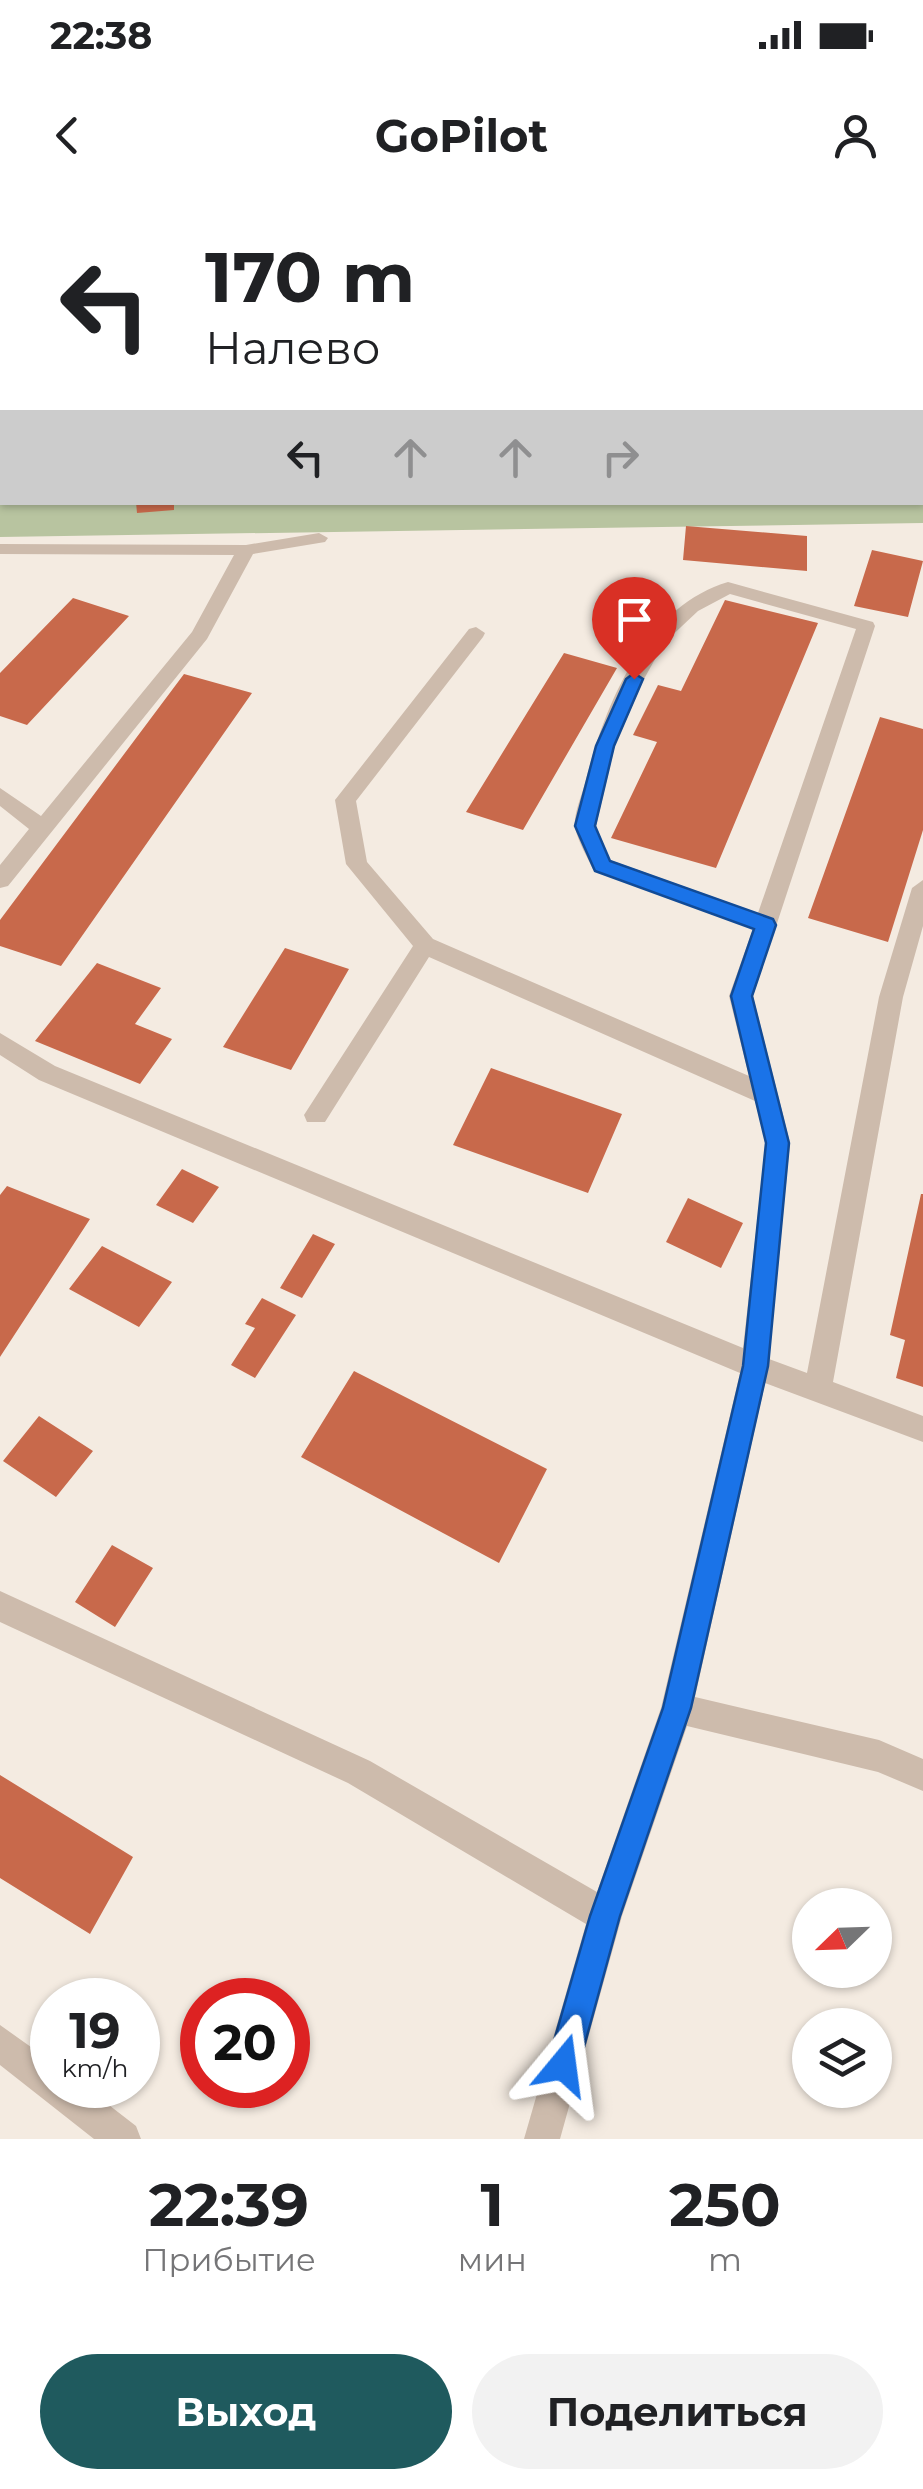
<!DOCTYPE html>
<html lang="ru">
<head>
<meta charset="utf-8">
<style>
  body { margin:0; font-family:Montserrat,sans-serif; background:#f2f2f2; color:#202124; height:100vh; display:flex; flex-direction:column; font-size:38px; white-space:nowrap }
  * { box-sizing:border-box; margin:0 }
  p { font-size:32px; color:#757577 }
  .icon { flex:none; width:55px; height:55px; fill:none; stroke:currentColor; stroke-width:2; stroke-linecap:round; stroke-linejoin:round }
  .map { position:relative; height:1939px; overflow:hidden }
  .drawer { display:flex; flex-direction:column; background:#fff; flex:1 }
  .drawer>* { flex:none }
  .guide { position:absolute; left:0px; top:0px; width:925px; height:305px; box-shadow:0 2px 8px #0004; background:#fff; color:#202124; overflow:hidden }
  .needle { width:65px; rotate:247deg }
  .buttons { position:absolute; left:792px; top:1688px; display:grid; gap:20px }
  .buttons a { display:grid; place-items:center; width:100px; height:100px; border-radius:50%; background:#fff; box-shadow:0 2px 8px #0004; font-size:50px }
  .speed { position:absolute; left:30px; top:1778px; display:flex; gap:20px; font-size:50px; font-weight:700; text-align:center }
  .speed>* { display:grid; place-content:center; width:130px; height:130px; border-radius:50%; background:#fff; box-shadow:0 2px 8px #0004; line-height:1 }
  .speed small { font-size:25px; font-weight:400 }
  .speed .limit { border:15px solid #d22; background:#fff; color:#111 }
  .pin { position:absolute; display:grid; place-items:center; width:85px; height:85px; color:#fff; margin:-102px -42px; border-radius:50% 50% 50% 0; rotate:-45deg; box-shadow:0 0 10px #0007 }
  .pin .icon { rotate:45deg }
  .me { position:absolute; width:110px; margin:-55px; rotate:16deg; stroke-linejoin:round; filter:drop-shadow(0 0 8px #0008) }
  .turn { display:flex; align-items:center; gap:35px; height:210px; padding:0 40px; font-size:45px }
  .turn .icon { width:130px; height:130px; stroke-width:2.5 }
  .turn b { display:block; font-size:70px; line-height:85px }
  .lanes { display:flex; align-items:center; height:95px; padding:0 40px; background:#0003; justify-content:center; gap:50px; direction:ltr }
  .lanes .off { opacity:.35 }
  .eta { display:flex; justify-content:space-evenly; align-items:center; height:170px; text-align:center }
  .eta b { font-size:60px; font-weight:700; line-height:70px }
  .button { display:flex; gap:20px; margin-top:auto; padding:20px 40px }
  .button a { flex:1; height:115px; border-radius:60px; background:#1f5a5e; color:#fff; font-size:40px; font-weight:700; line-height:115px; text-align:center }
  .button a+a { background:#f2f2f2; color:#202124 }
  .status { display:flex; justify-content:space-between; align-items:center; height:70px; padding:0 50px; background:#fff; direction:ltr }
  .status svg { height:28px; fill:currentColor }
  header { display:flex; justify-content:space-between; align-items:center; height:130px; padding:0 40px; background:#fff; font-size:45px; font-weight:700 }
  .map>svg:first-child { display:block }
  .green { fill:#b8c4a0; fill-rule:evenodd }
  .building { fill:#c8694b }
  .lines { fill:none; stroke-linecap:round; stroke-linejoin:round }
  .minor { fill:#cdbbac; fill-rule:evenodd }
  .route { fill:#1a73e8; stroke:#114b97; stroke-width:2.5 }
</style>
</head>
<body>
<div class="status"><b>22:38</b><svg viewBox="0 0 49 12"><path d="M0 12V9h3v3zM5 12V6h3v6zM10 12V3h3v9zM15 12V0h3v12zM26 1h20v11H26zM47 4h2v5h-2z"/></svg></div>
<header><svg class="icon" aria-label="back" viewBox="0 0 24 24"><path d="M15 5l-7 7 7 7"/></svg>GoPilot<svg class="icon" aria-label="person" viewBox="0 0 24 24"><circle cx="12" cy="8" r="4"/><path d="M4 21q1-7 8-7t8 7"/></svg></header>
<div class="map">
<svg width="923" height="1939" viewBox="0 0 923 1939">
  <rect width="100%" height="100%" fill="#f4ebe1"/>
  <path class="green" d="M 0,0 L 923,0 L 923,323 L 0,337 ZM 2,2 L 922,2 L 922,302 L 2,302 Z"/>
  <path class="building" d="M 136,302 L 174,302 L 174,310 L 137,313 Z
    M 686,326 L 807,336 L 807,371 L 683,360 Z
    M 872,350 L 923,361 L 908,417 L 854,406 Z
    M 73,398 L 129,416 L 27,525 L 0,516 L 0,473 Z
    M 725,400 L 818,423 L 716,668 L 611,638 L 657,542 L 633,535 L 658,485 L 681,491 Z
    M 564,453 L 617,468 L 523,630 L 466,612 Z
    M 184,474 L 252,493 L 61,766 L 0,746 L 0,720 Z
    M 880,517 L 923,529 L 923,630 L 888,742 L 808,718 Z
    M 285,748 L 349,769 L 291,870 L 223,847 Z
    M 97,763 L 161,788 L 135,824 L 172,839 L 140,884 L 35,841 Z
    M 491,868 L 622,914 L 588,993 L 453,945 Z
    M 182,969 L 219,987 L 193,1023 L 156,1005 Z
    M 7,986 L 90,1019 L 0,1157 L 0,995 Z
    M 921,994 L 923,994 L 923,1187 L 896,1178 L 905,1140 L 890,1135 Z
    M 688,998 L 743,1023 L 721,1068 L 666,1042 Z
    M 313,1034 L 335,1044 L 302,1098 L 280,1088 Z
    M 102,1046 L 172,1082 L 139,1127 L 69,1089 Z
    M 262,1098 L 296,1115 L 255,1178 L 231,1165 L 255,1128 L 245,1124 Z
    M 354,1171 L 547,1269 L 499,1363 L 301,1257 Z
    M 39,1216 L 93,1251 L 56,1297 L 3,1261 Z
    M 112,1345 L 153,1368 L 115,1427 L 75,1402 Z
    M 0,1575 L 133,1657 L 90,1734 L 0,1678 Z"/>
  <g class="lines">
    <path class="minor" d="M 739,0 L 753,0 L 754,2 L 740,2 Z
      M 922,56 L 923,56 L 923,64 L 922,64 Z
      M 0,77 L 2,77 L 2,85 L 0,85 Z
      M 922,179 L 923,179 L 923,189 L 922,189 Z
      M 0,215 L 2,215 L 2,225 L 0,225 Z
      M 319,333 L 328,338 L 325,342 L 253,354 L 207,439 L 8,686 L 0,688 L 0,665 L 29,629 L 0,606 L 0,588 L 41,616 L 192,432 L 234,355 L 0,354 L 0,344 L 246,345 Z
      M 728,382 L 873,422 L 875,426 L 753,796 L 790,943 L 769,1159 L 807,1173 L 879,797 L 912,688 L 923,680 L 923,726 L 903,797 L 833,1182 L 923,1216 L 923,1242 L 765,1183 L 695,1497 L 879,1540 L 923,1559 L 923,1591 L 878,1572 L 687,1526 L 622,1716 L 560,1939 L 524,1939 L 586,1724 L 348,1583 L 0,1422 L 0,1391 L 370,1561 L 597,1692 L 661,1508 L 740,1173 L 39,880 L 0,855 L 0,833 L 55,866 L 743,1148 L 766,943 L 755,901 L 429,757 L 325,922 L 307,922 L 304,915 L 413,746 L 346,664 L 335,600 L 469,429 L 476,427 L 485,433 L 483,437 L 356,601 L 367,662 L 433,739 L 749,876 L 729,796 L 753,729 L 594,671 C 588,659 578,641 575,628 C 573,615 582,595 585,583 C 605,505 644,407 728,382 ZM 730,394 L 856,429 L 758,713 L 610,660 L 596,626 L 615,545 L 644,479 L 664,443 L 698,411 Z
      M 0,1825 L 52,1862 L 52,1885 L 83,1885 L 136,1926 L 141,1939 L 94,1939 L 0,1865 Z"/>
  </g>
  <path class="route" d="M 634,473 L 643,479 L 614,546 L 595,626 L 610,661 L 773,719 L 776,725 L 752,796 L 789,943 L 768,1166 L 691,1508 L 620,1716 L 579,1865 L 574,1876 L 563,1881 L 552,1876 L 547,1865 L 590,1716 L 663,1508 L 743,1166 L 766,943 L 731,796 L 754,729 L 595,671 L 575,626 L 596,546 L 626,479 Z"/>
</svg>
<div class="buttons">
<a><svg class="needle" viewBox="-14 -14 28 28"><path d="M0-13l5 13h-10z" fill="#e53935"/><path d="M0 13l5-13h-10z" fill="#757577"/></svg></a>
<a><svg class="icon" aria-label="layers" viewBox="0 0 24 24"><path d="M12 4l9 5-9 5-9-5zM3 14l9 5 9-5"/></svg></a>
</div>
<div class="speed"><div>19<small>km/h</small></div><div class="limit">20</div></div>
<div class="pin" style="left:634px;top:479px;background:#d93025"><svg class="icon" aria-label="arrive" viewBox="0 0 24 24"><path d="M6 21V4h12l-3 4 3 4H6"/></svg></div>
<svg class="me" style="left:563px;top:1865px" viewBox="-20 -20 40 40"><path d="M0-17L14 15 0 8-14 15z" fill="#1a73e8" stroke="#fff" stroke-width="4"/></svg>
<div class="guide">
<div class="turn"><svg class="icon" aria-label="left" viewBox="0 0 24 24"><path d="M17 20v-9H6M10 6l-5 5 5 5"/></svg><div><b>170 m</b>Налево</div></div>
<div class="lanes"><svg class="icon" aria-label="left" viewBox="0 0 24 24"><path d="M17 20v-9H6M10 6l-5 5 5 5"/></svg><svg class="icon off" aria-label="ahead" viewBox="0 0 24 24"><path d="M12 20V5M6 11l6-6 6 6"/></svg><svg class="icon off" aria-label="ahead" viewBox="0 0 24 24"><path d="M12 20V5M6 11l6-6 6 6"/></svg><svg class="icon off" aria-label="right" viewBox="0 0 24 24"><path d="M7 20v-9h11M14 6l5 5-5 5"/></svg></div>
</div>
</div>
<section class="drawer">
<div class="eta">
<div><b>22:39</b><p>Прибытие</p></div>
<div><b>1</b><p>мин</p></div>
<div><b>250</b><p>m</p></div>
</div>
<div class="button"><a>Выход</a><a>Поделиться</a></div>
</section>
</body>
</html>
